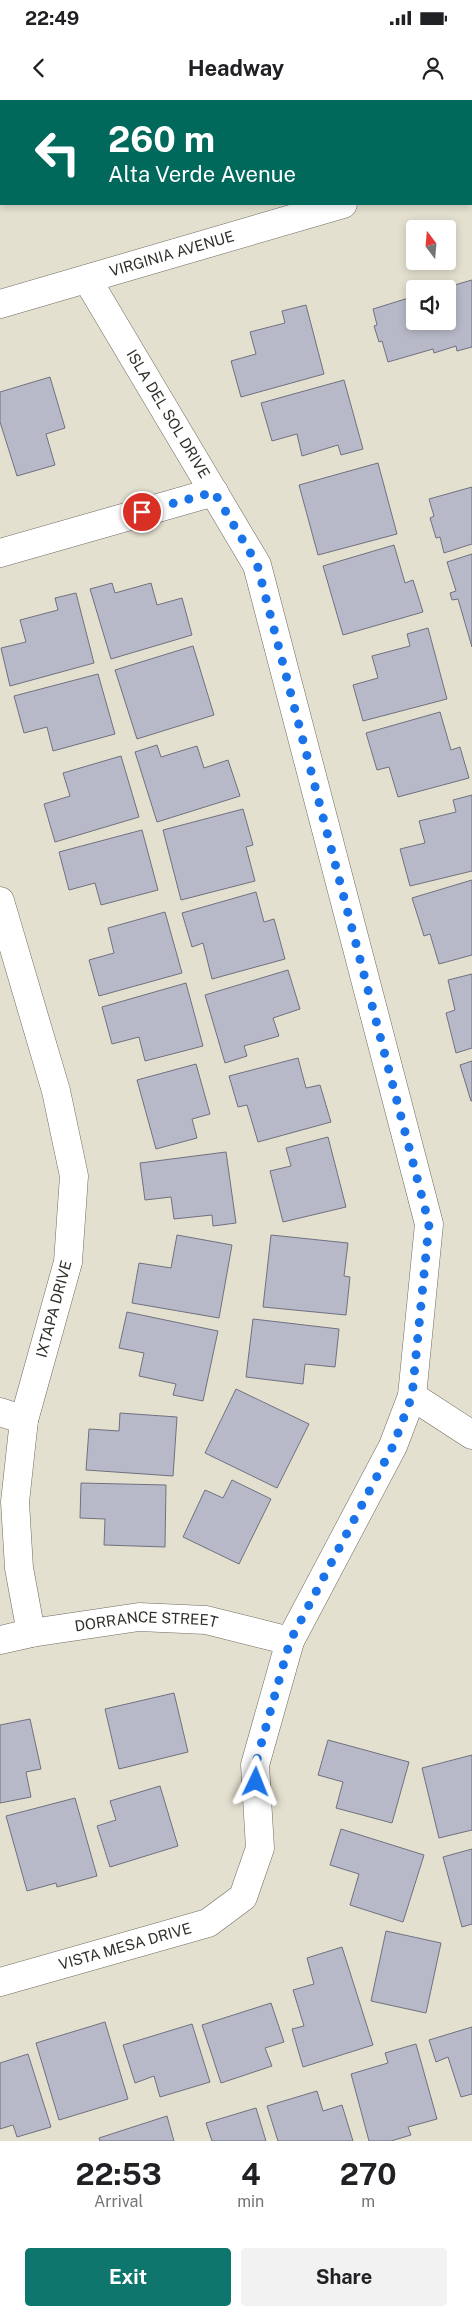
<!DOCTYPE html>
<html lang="en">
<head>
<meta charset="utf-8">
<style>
  body { margin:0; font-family:"Public Sans",sans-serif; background:#f2f2f2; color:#202124; height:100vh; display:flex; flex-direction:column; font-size:19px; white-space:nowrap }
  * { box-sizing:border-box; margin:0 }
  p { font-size:16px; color:#757577 }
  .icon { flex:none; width:28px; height:28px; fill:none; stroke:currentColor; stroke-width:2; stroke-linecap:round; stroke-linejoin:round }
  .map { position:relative; height:2041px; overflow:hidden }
  .drawer { display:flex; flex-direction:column; background:#fff; flex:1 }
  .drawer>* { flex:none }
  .hud { position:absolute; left:0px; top:0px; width:472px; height:105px; box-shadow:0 2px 8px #0003; background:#00695c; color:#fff; overflow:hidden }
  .needle { width:32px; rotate:344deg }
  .buttons { position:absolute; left:406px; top:120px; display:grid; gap:10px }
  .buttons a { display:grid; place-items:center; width:50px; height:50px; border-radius:5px; background:#fff; box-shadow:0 2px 8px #0003; font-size:25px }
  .pin { position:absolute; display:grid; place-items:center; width:42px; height:42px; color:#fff; margin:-21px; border:2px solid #fff; border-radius:50%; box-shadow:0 1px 5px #0007 }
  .me { position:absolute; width:55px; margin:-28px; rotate:2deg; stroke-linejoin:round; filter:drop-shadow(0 0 4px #0008) }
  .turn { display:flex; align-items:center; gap:18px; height:105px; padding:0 25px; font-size:22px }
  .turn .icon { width:65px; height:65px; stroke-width:2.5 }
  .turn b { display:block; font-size:35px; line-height:42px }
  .eta { display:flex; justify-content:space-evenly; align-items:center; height:85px; text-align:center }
  .eta b { font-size:30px; font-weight:700; line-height:35px }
  .action { display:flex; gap:10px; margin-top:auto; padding:10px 25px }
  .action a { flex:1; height:58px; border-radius:5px; background:#0f766e; color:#fff; font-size:20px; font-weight:700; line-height:58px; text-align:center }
  .action a+a { background:#f2f2f2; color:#202124 }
  .status { display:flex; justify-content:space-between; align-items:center; height:35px; padding:0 25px; background:#fff; direction:ltr }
  .status svg { height:14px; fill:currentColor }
  header { display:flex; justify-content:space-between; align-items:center; height:65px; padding:0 25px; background:#fff; font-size:22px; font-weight:700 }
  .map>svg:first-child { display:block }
  .building { fill:#b7b9c8; stroke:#70717f }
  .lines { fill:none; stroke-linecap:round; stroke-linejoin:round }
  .minor-casing { stroke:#6f6b5e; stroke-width:29 }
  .minor { stroke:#fff; stroke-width:28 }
  .route { stroke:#1a73e8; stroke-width:9; stroke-dasharray:0 16.2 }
  .labels { text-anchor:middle; stroke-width:5; stroke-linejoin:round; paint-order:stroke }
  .street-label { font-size:15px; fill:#31302a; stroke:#fff }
</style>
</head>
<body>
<div class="status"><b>22:49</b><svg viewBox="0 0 49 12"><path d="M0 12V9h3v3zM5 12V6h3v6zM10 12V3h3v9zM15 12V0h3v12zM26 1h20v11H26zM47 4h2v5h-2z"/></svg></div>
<header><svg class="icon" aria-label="back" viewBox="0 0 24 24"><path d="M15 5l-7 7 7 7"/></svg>Headway<svg class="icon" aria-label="person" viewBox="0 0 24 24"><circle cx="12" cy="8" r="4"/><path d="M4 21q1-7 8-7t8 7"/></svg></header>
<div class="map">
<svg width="472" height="2041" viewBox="0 0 472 2041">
  <rect width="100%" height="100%" fill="#e4e0d0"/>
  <path class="building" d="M 50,0 L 82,0 L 83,1 L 50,1 Z
    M 174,0 L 216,0 L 217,1 L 170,1 Z
    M 472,180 L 472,247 L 457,251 L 456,246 L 434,253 L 433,249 L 388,262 L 382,241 L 379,242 L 374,226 L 377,225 L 373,209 L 415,196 L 415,221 L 448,221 L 448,189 L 441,189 Z
    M 306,205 L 324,274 L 241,297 L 231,261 L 256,254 L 250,232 L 285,223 L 282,211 Z
    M 50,277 L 65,328 L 46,334 L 55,365 L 17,376 L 0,322 L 0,292 Z
    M 344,280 L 363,349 L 341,355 L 338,345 L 302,356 L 297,334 L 272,341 L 261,303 Z
    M 378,363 L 397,434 L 318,455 L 299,385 Z
    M 472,387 L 472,444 L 444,453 L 440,437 L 436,438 L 430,418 L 434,416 L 429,399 Z
    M 394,445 L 405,483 L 413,480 L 423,512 L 343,535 L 323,466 Z
    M 472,454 L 472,547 L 458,499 L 452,500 L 450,493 L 456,491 L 447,462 Z
    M 112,483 L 115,493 L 151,483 L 157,505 L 182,498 L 192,535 L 111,559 L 90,489 Z
    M 76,493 L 94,563 L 10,586 L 1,548 L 26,542 L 20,520 L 58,510 L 55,498 Z
    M 428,528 L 447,599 L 363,621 L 353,585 L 378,578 L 372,556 L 410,546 L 407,534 Z
    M 193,546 L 214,615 L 137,639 L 115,570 Z
    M 98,574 L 115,634 L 53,651 L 47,627 L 24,633 L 14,596 Z
    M 440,612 L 451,650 L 460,647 L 469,678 L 398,697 L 389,667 L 377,670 L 366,633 Z
    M 157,645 L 161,657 L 197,646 L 204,668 L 228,660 L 240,696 L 157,722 L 135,652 Z
    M 121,656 L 139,717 L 55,742 L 44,704 L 70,696 L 63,673 Z
    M 472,695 L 472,771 L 410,786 L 400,749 L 425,743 L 419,721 L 456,712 L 453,700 Z
    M 243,709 L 253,745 L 246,747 L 255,781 L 181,800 L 163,730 Z
    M 142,730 L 158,790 L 101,805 L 95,783 L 69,790 L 59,752 Z
    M 472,780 L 472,855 L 439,864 L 430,834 L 424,836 L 412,798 Z
    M 256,792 L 264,822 L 274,819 L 285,859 L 212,879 L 203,843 L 192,847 L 182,813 Z
    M 165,812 L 182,873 L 99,896 L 89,860 L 114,853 L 108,828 Z
    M 288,870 L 300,909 L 273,918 L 279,936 L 244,946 L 247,956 L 225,963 L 205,895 Z
    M 472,874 L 472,948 L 456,953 L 446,913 L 455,910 L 448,880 Z
    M 186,883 L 203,946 L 145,961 L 139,937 L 112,944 L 102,907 Z
    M 298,958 L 306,988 L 320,985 L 331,1022 L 258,1042 L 247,1005 L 238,1007 L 229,976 Z
    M 472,961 L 472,1001 L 471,1001 L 460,965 Z
    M 196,964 L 210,1014 L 192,1019 L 197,1038 L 156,1049 L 137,980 Z
    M 328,1037 L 346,1107 L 283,1122 L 270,1071 L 291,1066 L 286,1048 Z
    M 226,1052 L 236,1123 L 213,1126 L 212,1115 L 174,1119 L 171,1097 L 145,1100 L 140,1063 Z
    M 177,1135 L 232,1145 L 219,1218 L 132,1203 L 139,1163 L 171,1168 Z
    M 271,1135 L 348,1143 L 344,1176 L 350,1177 L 346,1215 L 263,1207 Z
    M 127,1212 L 218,1231 L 203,1301 L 173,1295 L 176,1284 L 139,1276 L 144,1253 L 119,1248 Z
    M 253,1219 L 339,1229 L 335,1267 L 305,1264 L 303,1284 L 246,1277 Z
    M 236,1289 L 309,1324 L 277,1388 L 205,1353 Z
    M 120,1313 L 177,1317 L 173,1376 L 86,1370 L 89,1329 L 119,1331 Z
    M 232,1380 L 271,1399 L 239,1464 L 183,1437 L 205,1390 L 223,1398 Z
    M 81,1383 L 166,1385 L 165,1447 L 104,1445 L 105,1419 L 80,1418 Z
    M 174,1593 L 188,1652 L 119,1669 L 105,1609 Z
    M 30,1619 L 41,1669 L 26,1672 L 31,1697 L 0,1703 L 0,1625 Z
    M 328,1640 L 409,1662 L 392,1723 L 336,1708 L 343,1682 L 318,1675 Z
    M 472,1655 L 472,1730 L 439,1738 L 422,1668 Z
    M 160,1686 L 178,1746 L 110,1767 L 97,1726 L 116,1720 L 110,1701 Z
    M 75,1698 L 97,1776 L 57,1787 L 56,1783 L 27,1791 L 6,1716 Z
    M 341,1729 L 424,1755 L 403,1822 L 350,1805 L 359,1774 L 330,1765 Z
    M 472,1749 L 472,1824 L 462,1827 L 443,1757 Z
    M 386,1831 L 441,1843 L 426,1913 L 371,1901 Z
    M 342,1847 L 373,1945 L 303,1967 L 292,1929 L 304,1926 L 293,1890 L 314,1884 L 307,1858 Z
    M 271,1903 L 284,1942 L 265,1948 L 272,1966 L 221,1983 L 202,1925 Z
    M 105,1922 L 128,1999 L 59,2020 L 36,1943 Z
    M 192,1924 L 210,1982 L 160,1997 L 154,1976 L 135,1983 L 123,1945 Z
    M 472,1927 L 472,1994 L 461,1997 L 448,1957 L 436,1962 L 429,1940 Z
    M 416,1944 L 437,2019 L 408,2027 L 411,2035 L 391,2041 L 369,2041 L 351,1974 L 388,1963 L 385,1953 Z
    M 28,1954 L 51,2027 L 17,2037 L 13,2025 L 0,2029 L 0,1963 Z
    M 317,1991 L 323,2011 L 342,2005 L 353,2041 L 278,2041 L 267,2006 Z
    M 256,2008 L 266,2041 L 212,2041 L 206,2023 Z
    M 167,2016 L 174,2041 L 100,2041 L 99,2038 Z"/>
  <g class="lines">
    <g class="minor-casing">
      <g id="minor">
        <path d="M 295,0 L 296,1"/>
        <path d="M 471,66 L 472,66"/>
        <path id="s1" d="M 0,204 L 343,104"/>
        <path d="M 0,453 L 214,392"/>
        <path d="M 0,801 L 56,991 L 74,1076 L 68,1162 L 24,1320 L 15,1402 L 19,1468 L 31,1533"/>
        <path d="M 412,1296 L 472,1335"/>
        <path d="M 0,1312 L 24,1320"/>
        <path id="s2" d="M 0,1540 L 31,1533 L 139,1517 L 206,1520 L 290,1541"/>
        <path id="s3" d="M 0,1882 L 208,1823 L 243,1797 L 260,1748 L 255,1665 L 290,1541 L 393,1346 L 412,1296 L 429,1124 L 257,465 L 87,179"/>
      </g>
    </g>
    <use href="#minor" class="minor"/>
  </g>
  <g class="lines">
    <path class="route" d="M 142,412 L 214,392 L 257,464 L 429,1124 L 412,1296 L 393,1346 L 290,1541 L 255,1666 L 256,1682"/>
  </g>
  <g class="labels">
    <g class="street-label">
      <text dy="5" stroke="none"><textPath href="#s1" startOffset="179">VIRGINIA AVENUE</textPath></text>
      <text transform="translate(168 314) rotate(59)" y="5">ISLA DEL SOL DRIVE</text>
      <text transform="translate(54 1209) rotate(-75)" y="5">IXTAPA DRIVE</text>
      <text dy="5" stroke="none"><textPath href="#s2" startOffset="148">DORRANCE STREET</textPath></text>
      <text dy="5" stroke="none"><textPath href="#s3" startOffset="130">VISTA MESA DRIVE</textPath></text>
    </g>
  </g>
</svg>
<div class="buttons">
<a><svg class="needle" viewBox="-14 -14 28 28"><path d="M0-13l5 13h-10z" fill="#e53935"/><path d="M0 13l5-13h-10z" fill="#757577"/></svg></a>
<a><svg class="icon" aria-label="sound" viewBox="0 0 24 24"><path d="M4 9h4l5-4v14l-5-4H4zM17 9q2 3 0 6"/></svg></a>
</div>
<div class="pin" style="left:142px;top:412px;background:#d93025"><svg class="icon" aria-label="arrive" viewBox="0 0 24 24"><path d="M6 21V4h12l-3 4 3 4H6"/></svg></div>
<svg class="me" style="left:256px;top:1682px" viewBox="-20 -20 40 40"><path d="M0-17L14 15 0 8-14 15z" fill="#1a73e8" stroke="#fff" stroke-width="4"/></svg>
<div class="hud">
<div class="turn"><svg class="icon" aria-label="left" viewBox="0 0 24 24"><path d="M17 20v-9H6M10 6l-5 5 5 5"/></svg><div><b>260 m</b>Alta Verde Avenue</div></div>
</div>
</div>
<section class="drawer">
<div class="eta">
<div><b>22:53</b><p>Arrival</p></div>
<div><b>4</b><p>min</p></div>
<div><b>270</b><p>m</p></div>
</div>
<div class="action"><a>Exit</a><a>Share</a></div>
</section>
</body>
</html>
